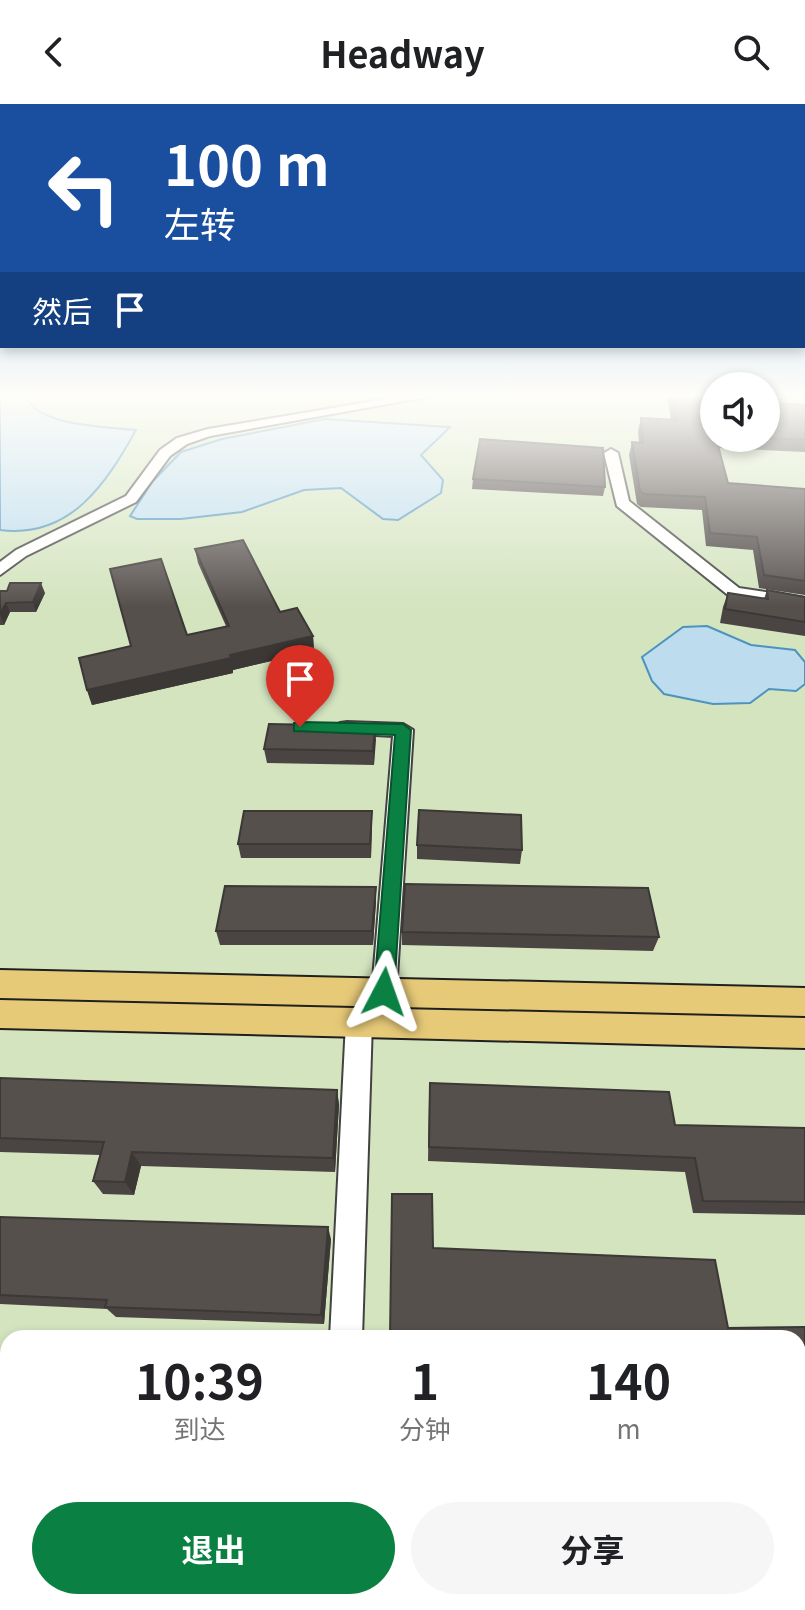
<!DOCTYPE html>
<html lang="zh">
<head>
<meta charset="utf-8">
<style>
  body { margin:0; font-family:Georgia,"Noto Sans SC",serif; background:#f6f6f6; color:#202124; height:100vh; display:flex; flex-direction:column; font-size:30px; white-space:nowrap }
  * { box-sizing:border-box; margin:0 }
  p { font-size:26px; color:#757577 }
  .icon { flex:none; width:44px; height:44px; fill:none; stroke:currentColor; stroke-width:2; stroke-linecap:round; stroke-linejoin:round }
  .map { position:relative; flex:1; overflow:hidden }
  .drawer { position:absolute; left:0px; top:1226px; width:806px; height:280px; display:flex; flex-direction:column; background:#fff; border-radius:24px 24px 0 0; box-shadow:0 4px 12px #0003 }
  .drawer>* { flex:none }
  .banner { position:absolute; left:0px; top:0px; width:806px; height:244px; box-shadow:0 4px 12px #0003; background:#1a4fa0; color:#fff; overflow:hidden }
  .fabs { position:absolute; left:700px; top:268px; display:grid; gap:16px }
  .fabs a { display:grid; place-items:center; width:80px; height:80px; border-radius:50%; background:#fff; box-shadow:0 4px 12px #0003; font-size:40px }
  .pin { position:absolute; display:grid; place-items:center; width:68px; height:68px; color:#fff; margin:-82px -34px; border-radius:50% 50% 50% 0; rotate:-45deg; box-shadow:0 0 8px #0007 }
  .pin .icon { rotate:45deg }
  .me { position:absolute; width:88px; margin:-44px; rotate:4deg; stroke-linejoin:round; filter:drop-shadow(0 0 6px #0008) }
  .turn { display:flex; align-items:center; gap:28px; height:168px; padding:0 32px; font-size:36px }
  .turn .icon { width:104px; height:104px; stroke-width:2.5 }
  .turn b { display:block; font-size:56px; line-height:68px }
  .then { display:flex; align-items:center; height:76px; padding:0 32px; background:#0003; gap:16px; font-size:30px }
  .eta { display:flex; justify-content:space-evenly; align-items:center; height:136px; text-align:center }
  .eta b { font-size:48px; font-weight:700; line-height:56px }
  .button { display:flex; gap:16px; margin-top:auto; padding:16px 32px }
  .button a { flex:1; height:92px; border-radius:48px; background:#0b8043; color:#fff; font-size:32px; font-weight:700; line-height:92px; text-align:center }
  .button a+a { background:#f6f6f6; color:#202124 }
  header { display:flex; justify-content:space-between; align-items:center; height:104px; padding:0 32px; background:#fff; font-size:36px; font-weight:700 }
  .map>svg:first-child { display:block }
  .green { fill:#d3e4bf; fill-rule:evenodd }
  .water { fill:#bdddef; stroke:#4d93bd; stroke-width:2 }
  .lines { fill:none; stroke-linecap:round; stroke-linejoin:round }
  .minor-casing { stroke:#424242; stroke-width:4 }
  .major-casing { stroke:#202020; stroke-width:4 }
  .minor { fill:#fff; fill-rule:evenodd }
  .major { fill:#e7ca78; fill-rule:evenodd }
  .wall { fill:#4a4542 }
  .shaded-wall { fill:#3c3836 }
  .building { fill:#56504d; stroke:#3c3836; stroke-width:2 }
  .route { fill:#0b8043; stroke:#07532c; stroke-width:2 }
</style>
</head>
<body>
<header><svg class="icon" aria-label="back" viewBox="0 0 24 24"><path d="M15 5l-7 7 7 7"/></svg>Headway<svg class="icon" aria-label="search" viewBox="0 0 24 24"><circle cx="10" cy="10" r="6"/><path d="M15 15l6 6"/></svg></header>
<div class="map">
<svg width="805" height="1506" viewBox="0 0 805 1506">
  <rect width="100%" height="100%" fill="#fdfbf2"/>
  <path class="green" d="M 0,292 L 714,292 L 714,334 L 766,334 L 766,292 L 805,292 L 805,1506 L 0,1506 ZM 8,1234 L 798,1234 L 798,1498 L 8,1498 Z"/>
  <path class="water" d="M 0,292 L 27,292 C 34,322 109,323 136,326 C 106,380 70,435 0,426 Z
    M 325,315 L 450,323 L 421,351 L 443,376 L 441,389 L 398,416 L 383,415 L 341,384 L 304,386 L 242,408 L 181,415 L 137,415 L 130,412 L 153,377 L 181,348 L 222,335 Z
    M 707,522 L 751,541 L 795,546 L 805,558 L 805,580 L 796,587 L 769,585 L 750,599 L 713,600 L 664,590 L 652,577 L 642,553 L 683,523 Z"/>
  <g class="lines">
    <g class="minor-casing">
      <path id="minor" d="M 404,292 L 432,292 L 210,332 L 187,340 L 170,352 L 136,398 L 26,452 L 0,471 L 0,458 L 16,446 L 126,392 L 160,346 L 177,334 L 208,325 Z
        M 611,345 L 618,349 L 629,397 L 739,484 L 805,494 L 805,504 L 728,491 L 617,402 L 604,349 Z
        M 347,618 L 403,620 L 413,626 L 396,888 L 393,896 L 384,899 L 375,896 L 372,888 L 393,632 L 340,629 L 337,624 L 340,619 Z
        M 359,907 L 368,910 L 372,918 L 362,1234 L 330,1234 L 346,918 L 350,910 Z
        M 315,1498 L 353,1498 L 353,1506 L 315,1506 Z"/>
    </g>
    <g class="major-casing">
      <path id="major" d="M 0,866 L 805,884 L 805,912 L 0,894 Z
        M 0,896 L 805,914 L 805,944 L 0,924 Z"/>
    </g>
    <use href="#minor" class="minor"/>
    <use href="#major" class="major"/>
  </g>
  <path class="wall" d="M 667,292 L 714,292 L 714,334 L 766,334 L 805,301 L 805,348 L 718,344 L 728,379 L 805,385 L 805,491 L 759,484 L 753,446 L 706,442 L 702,406 L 641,403 L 637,400 L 629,351 L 632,338 L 639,339 L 638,327 L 641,314 L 671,316 Z
    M 473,375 L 605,383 L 603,392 L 472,385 Z
    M 195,445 L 313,532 L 314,547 L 233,566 L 233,569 L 92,601 L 87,586 L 187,531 L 226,522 L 198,459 Z
    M 767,486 L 805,493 L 805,532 L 720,519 L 723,503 L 728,489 L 764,495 Z
    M 0,487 L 45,489 L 36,508 L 10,508 L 4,521 L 0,521 Z
    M 375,622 L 374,661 L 267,659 L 264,645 Z
    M 372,707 L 371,754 L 241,754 L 238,740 Z
    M 417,741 L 522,746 L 520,760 L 417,755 Z
    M 376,783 L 376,797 L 373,841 L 220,841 L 216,827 Z
    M 402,828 L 659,833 L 653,847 L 402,841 Z
    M 0,974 L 337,986 L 339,1001 L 335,1068 L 141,1062 L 134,1091 L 103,1090 L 93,1077 L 100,1051 L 0,1048 Z
    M 429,994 L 675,1021 L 805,1024 L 805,1111 L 693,1109 L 685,1068 L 428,1057 Z
    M 0,1113 L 331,1135 L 324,1220 L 116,1213 L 107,1205 L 0,1200 Z
    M 433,1144 L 728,1224 L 805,1223 L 805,1333 L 798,1334 L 798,1234 L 390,1234 Z
    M 767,1498 L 798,1498 L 805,1506 L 769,1506 Z
    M 12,1500 L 120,1506 L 0,1506 L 0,1501 Z"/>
  <path class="shaded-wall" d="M 41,479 L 45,489 L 36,508 L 33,498 Z
    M 6,499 L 10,508 L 4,521 L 0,510 Z
    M 313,532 L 314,547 L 233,566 L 233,569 L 92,601 L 87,586 Z
    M 375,622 L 376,636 L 374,661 L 373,647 Z
    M 372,707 L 372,722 L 371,754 L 370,740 Z
    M 376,783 L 376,797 L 373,841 L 372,827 Z
    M 337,986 L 339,1001 L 335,1068 L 333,1054 Z
    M 132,1048 L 141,1062 L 134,1091 L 125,1078 Z
    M 328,1123 L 331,1135 L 324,1220 L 321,1211 Z"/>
  <path class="building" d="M 672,292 L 714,292 L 714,334 L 716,334 L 728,379 L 805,385 L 805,477 L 764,471 L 757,433 L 710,429 L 705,393 L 644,390 L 640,387 L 632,338 L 643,339 L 641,314 L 676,316 Z
    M 766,298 L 805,301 L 805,336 L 766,334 Z
    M 480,335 L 603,344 L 605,383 L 473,375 Z
    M 243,436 L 280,508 L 297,504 L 313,532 L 230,551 L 231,554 L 87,586 L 79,554 L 131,542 L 110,465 L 161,455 L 187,531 L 229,522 L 195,445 Z
    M 10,479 L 41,479 L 33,498 L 6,499 L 0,510 L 0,487 L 7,487 Z
    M 767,486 L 805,493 L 805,518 L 725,505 L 728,489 L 768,495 Z
    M 269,620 L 375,622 L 373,647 L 264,645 Z
    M 419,706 L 521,711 L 522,746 L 417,741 Z
    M 244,707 L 372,707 L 370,740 L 238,740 Z
    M 405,780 L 648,784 L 659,833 L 402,828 Z
    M 225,782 L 376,783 L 372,827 L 216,827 Z
    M 0,974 L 337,986 L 333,1054 L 132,1048 L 125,1078 L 93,1077 L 104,1038 L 0,1034 Z
    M 430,979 L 669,988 L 675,1021 L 805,1024 L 805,1098 L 703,1097 L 695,1054 L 429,1043 Z
    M 392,1090 L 432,1090 L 433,1144 L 715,1156 L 728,1224 L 805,1223 L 805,1329 L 798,1329 L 798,1234 L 390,1234 Z
    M 0,1113 L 328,1123 L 321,1211 L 105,1203 L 107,1196 L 0,1191 Z
    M 798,1429 L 805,1429 L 805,1506 L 785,1506 L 783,1498 L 798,1498 Z
    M 0,1502 L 65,1506 L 0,1506 Z"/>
  <linearGradient id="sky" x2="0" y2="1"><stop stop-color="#97c4eb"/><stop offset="0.58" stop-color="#fefdf9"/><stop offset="1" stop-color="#fefdf9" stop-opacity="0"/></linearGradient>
  <rect width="805" height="503" fill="url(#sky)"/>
  <path class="route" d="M 300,618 L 403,620 L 411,626 L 394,888 L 391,894 L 384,897 L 377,894 L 374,888 L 395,631 L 294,627 L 294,619 Z"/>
</svg>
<div class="fabs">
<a><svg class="icon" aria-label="sound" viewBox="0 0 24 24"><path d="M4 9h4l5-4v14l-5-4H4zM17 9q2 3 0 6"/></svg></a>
</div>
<div class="pin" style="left:300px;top:623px;background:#d93025"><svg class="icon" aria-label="arrive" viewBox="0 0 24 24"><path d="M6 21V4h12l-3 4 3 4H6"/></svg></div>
<svg class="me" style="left:384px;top:888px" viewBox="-20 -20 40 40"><path d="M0-17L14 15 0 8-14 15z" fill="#0b8043" stroke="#fff" stroke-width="4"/></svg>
<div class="banner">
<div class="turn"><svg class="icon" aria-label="left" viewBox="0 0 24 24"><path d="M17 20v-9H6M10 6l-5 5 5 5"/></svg><div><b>100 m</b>左转</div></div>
<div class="then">然后<svg class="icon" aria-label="arrive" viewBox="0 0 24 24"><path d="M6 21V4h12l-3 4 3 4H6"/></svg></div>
</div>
<section class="drawer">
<div class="eta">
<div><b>10:39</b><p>到达</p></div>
<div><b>1</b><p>分钟</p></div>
<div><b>140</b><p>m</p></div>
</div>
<div class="button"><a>退出</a><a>分享</a></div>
</section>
</div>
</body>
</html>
